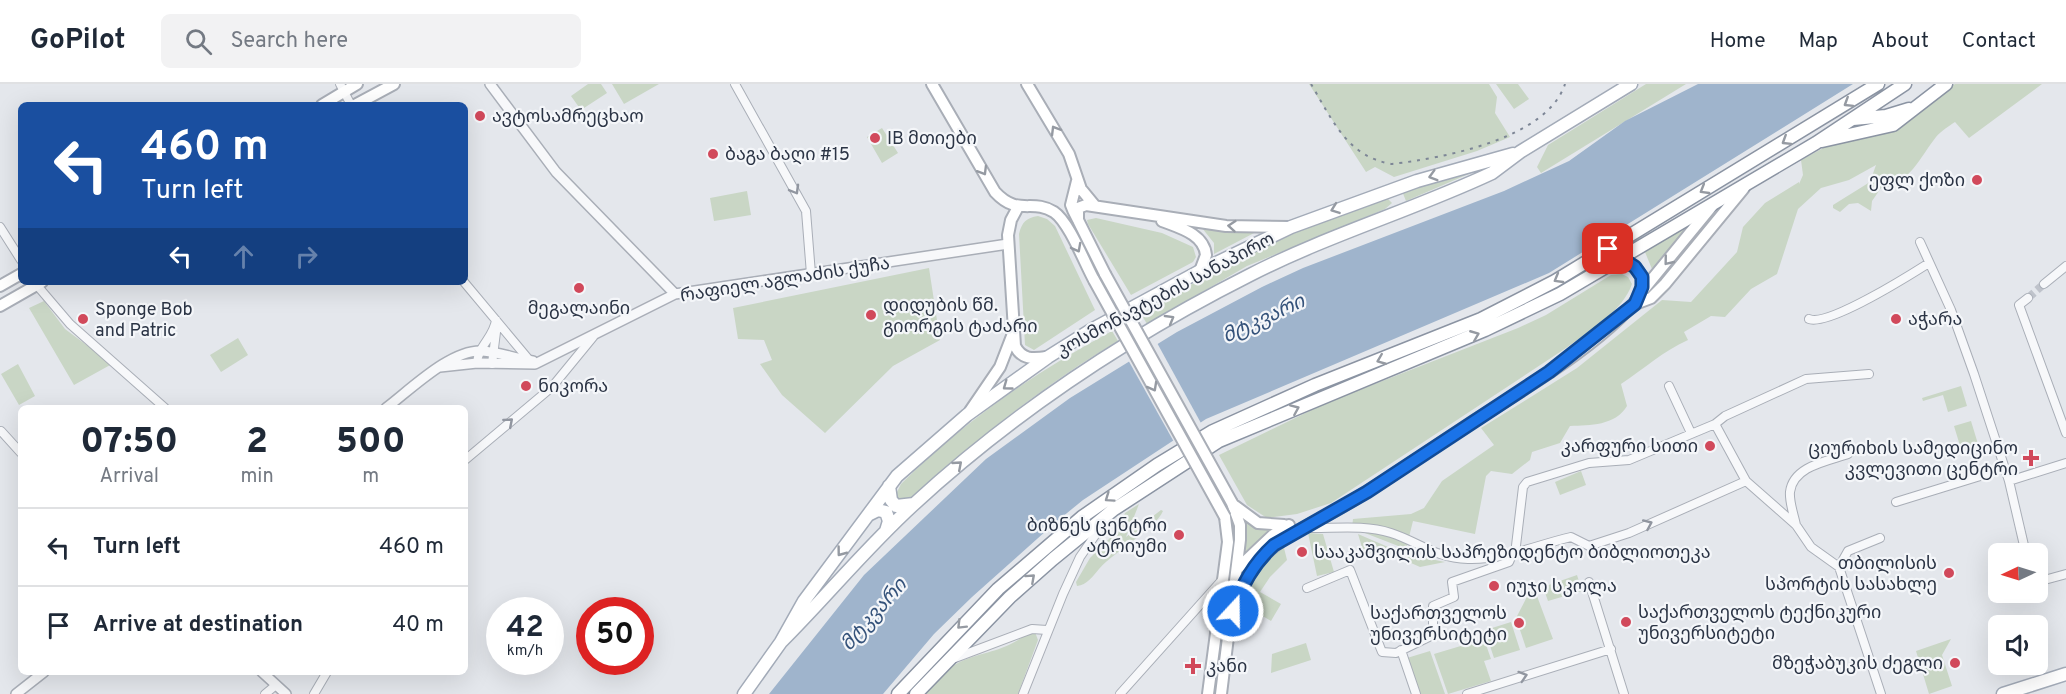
<!DOCTYPE html>
<html lang="en">
<head>
<meta charset="utf-8">
<style>
  body { margin:0; font-family:Overpass,"Noto Sans Georgian",sans-serif; background:#f2f2f3; color:#1f2937; height:100vh; display:flex; flex-direction:column; font-size:22px; white-space:nowrap }
  * { box-sizing:border-box; margin:0 }
  p { font-size:20px; color:#747a83 }
  .icon { flex:none; width:33px; height:33px; fill:none; stroke:currentColor; stroke-width:2; stroke-linecap:round; stroke-linejoin:round }
  .map { position:relative; flex:1; overflow:hidden }
  .side { position:absolute; left:18px; top:321px; width:450px; height:270px; display:flex; flex-direction:column; background:#fff; border-radius:9px; box-shadow:0 6px 24px #0002 }
  .side>* { flex:none }
  .banner { position:absolute; left:18px; top:18px; width:450px; height:183px; border-radius:9px; box-shadow:0 6px 24px #0002; background:#1a4fa0; color:#fff; overflow:hidden }
  .needle { width:39px; rotate:266deg }
  .fabs { position:absolute; left:1988px; top:459px; display:grid; gap:12px }
  .fabs a { display:grid; place-items:center; width:60px; height:60px; border-radius:9px; background:#fff; box-shadow:0 6px 24px #0002; font-size:30px }
  .speed { position:absolute; left:486px; top:513px; display:flex; gap:12px; font-size:30px; font-weight:700; text-align:center }
  .speed>* { display:grid; place-content:center; width:78px; height:78px; border-radius:50%; background:#fff; box-shadow:0 6px 24px #0002; line-height:1 }
  .speed small { font-size:15px; font-weight:400 }
  .speed .limit { border:9px solid #d22; background:#fff; color:#111 }
  .pin { position:absolute; display:grid; place-items:center; width:51px; height:51px; color:#fff; margin:-26px; border-radius:12px; box-shadow:0 3px 9px #0006 }
  .me { position:absolute; width:66px; margin:-33px; rotate:21deg; stroke-linejoin:round; filter:drop-shadow(0 0 4px #0008) }
  .turn { display:flex; align-items:center; gap:21px; height:126px; padding:0 24px; font-size:27px }
  .turn .icon { width:78px; height:78px; stroke-width:2.5 }
  .turn b { display:block; font-size:42px; line-height:51px }
  .lanes { display:flex; align-items:center; height:57px; padding:0 24px; background:#0003; justify-content:center; gap:30px; direction:ltr }
  .lanes .off { opacity:.35 }
  .eta { display:flex; justify-content:space-evenly; align-items:center; height:102px; text-align:center }
  .eta b { font-size:36px; font-weight:800; line-height:42px }
  ul { padding:0; list-style:none }
  li { display:flex; align-items:center; gap:18px; height:78px; padding:0 24px; border-top:2px solid #e0e1e3 }
  li div { flex:1 }
  li b { display:block; font-size:22px }
  li em { font-style:normal }
  header { display:flex; align-items:center; gap:36px; box-sizing:border-box; height:84px; padding:0 30px; background:#fff; border-bottom:2px solid #e0e1e3 }
  header strong { font-size:28px }
  nav { display:flex; gap:33px; margin-inline-start:auto; font-size:21px }
  .search { width:420px; height:54px; background:#f2f2f3; display:flex; align-items:center; gap:15px; box-sizing:border-box; padding:0 21px; border-radius:9px; color:#747a83; font-size:22px }
  .map>svg:first-child { display:block }
  .green { fill:#c9d6c5 }
  .water { fill:#9fb4cc }
  .pier { fill:#e4e7ec }
  .lines { fill:none; stroke-linecap:round; stroke-linejoin:round }
  .minor-tunnel { stroke:#bfc3cb; stroke-width:8; stroke-dasharray:8 4; stroke-linecap:butt }
  .minor-casing { stroke:#a9aeb7; stroke-width:10 }
  .tertiary-casing { stroke:#a9aeb7; stroke-width:12 }
  .secondary-casing { stroke:#a9aeb7; stroke-width:14 }
  .primary-casing { stroke:#a3abb8; stroke-width:15 }
  .trunk-casing { stroke:#8b94a3; stroke-width:15 }
  .minor { stroke:#f7f8fa; stroke-width:8 }
  .tertiary { stroke:#f7f8fa; stroke-width:9 }
  .secondary { stroke:#fff; stroke-width:10 }
  .primary { stroke:#fff; stroke-width:12 }
  .trunk { stroke:#fff; stroke-width:12 }
  .rail { stroke:#7d8696; stroke-width:2; stroke-dasharray:3 6; stroke-linecap:butt }
  .secondary-bridge-casing { stroke:#a9aeb7; stroke-width:14; stroke-linecap:butt }
  .secondary-bridge { stroke:#fff; stroke-width:10 }
  .oneway { stroke:#959aa2 }
  .oneway2 { stroke:#9196a0 }
  .route-casing { stroke:#114b97; stroke-width:15 }
  .route { stroke:#1a73e8; stroke-width:10 }
  .poi-dot { fill:#d1495b; stroke:#f4f6f9; stroke-width:2 }
  .labels { text-anchor:middle; stroke-width:4.5; stroke-linejoin:round; paint-order:stroke }
  .poi-label { font-size:18px; fill:#2b3445; stroke:#f4f6f9; text-anchor:start }
  .street-label { font-size:18px; fill:#2b3445; stroke:#f4f6f9 }
  .water-label { font-size:20px; font-style:italic; fill:#34527a; stroke:#f4f6f9 }
</style>
</head>
<body>
<header>
<strong>GoPilot</strong>
<div class="search"><svg class="icon" aria-label="search" viewBox="0 0 24 24"><circle cx="10" cy="10" r="6"/><path d="M15 15l6 6"/></svg>Search here</div>
<nav><a>Home</a><a>Map</a><a>About</a><a>Contact</a></nav>
</header>
<div class="map">
<svg width="2066" height="610" viewBox="0 0 2066 610">
  <rect width="100%" height="100%" fill="#e4e7ec"/>
  <path class="green" d="M 588,0 L 601,0 L 607,9 L 581,26 L 571,12 Z
    M 612,0 L 659,0 L 624,20 Z
    M 1309,0 L 1489,0 L 1497,13 L 1495,29 L 1510,53 L 1477,67 L 1394,93 L 1375,83 L 1366,88 Z
    M 1496,0 L 1518,0 L 1529,15 L 1514,25 Z
    M 1646,0 L 1686,0 L 1541,89 L 1537,83 L 1548,61 Z
    M 1955,0 L 2042,0 L 1969,54 L 1955,38 C 1949,42 1941,47 1936,53 C 1921,72 1908,102 1881,104 L 1872,117 L 1871,127 L 1858,119 L 1849,120 L 1840,128 L 1833,124 L 1833,121 L 1870,98 L 1876,81 L 1849,96 L 1821,104 L 1798,125 L 1777,190 L 1751,205 L 1725,233 L 1711,232 L 1684,248 L 1688,256 C 1663,267 1644,285 1621,300 L 1627,322 C 1615,342 1590,341 1570,342 L 1560,359 L 1532,368 L 1530,376 L 1512,390 L 1491,387 L 1486,392 L 1475,450 L 1413,437 L 1406,465 L 1352,444 L 1353,435 L 1411,430 L 1424,424 L 1442,397 L 1494,361 L 1481,344 L 1577,284 L 1662,216 L 1691,218 L 1737,168 L 1743,143 L 1765,119 L 1799,98 L 1799,100 L 1803,91 L 1801,76 L 1842,54 L 1906,35 Z
    M 882,44 L 898,69 L 882,79 L 867,53 Z
    M 1471,89 L 1406,117 L 1402,107 L 1441,94 Z
    M 747,107 L 751,131 L 714,137 L 710,114 Z
    M 1388,115 L 1392,119 L 1385,125 L 1247,182 L 1147,240 L 1141,230 C 1219,184 1299,135 1388,115 Z
    M 1038,132 L 1047,135 L 1055,142 L 1095,226 L 1034,266 L 1025,261 L 1019,150 C 1022,138 1026,134 1038,132 Z
    M 1096,134 L 1162,149 L 1193,163 L 1196,173 L 1193,178 L 1131,211 L 1088,140 L 1087,136 Z
    M 1696,137 L 1654,190 L 1645,168 Z
    M 1202,144 L 1256,148 L 1214,170 L 1214,159 Z
    M 929,184 L 940,256 L 893,282 L 825,349 L 782,311 L 760,280 L 772,276 L 764,256 L 738,255 L 733,224 Z
    M 1622,190 L 1628,193 L 1632,200 C 1623,227 1588,248 1566,264 L 1331,419 L 1297,430 L 1267,434 L 1247,421 L 1219,371 L 1326,319 L 1518,244 L 1546,231 L 1611,191 Z
    M 44,217 L 65,245 L 112,280 L 74,301 L 29,224 Z
    M 1112,247 L 1118,257 C 1042,302 974,357 909,417 L 900,419 L 895,412 L 901,400 C 963,338 1035,288 1112,247 Z
    M 238,254 L 248,271 L 221,288 L 210,271 Z
    M 18,280 L 35,312 L 19,321 L 1,290 Z
    M 1961,302 L 1967,322 L 1948,328 L 1943,311 L 1923,317 L 1922,314 Z
    M 1971,337 L 1978,360 L 1961,365 L 1954,342 Z
    M 1581,387 L 1586,401 L 1560,411 L 1555,398 Z
    M 1139,420 L 1126,453 L 1161,426 L 1163,427 C 1155,445 1115,467 1099,485 C 1093,492 1087,501 1077,502 L 1076,498 L 1090,474 L 1118,446 L 1125,429 Z
    M 1244,435 L 1258,443 L 1273,446 L 1244,475 Z
    M 1308,449 L 1323,450 L 1334,488 L 1317,492 Z
    M 1358,450 L 1402,469 L 1445,478 L 1420,483 L 1402,475 L 1399,469 L 1379,467 L 1364,470 Z
    M 1283,460 L 1287,476 L 1270,493 L 1260,508 L 1281,520 L 1271,537 L 1246,522 C 1250,495 1264,479 1283,460 Z
    M 1577,491 L 1582,507 L 1548,517 L 1543,503 Z
    M 1534,504 L 1553,555 L 1526,564 L 1516,534 L 1531,505 Z
    M 1511,538 L 1520,566 L 1494,574 L 1487,553 L 1492,544 Z
    M 1029,548 L 1035,548 L 1038,556 L 1018,610 L 926,610 C 935,599 944,586 956,580 C 983,566 1003,570 1029,548 Z
    M 1484,555 L 1491,575 L 1484,577 L 1491,597 L 1448,610 L 1434,570 Z
    M 1951,555 L 1942,571 L 1952,602 L 1929,610 L 1916,567 Z
    M 1306,559 L 1311,576 L 1271,589 L 1272,570 Z
    M 1430,567 L 1445,610 L 1419,610 L 1407,574 Z"/>
  <path class="water" d="M 1698,0 L 1853,0 L 1549,189 L 1206,335 L 1083,416 L 1056,438 L 972,513 L 934,550 L 883,610 L 769,610 L 864,491 L 986,375 L 1070,314 L 1177,248 L 1262,203 L 1303,184 L 1504,107 L 1569,77 L 1625,37 Z"/>
  <path class="pier" d="M 1156,257 L 1202,341 L 1174,358 L 1127,274 Z"/>
  <g class="lines">
    <path class="minor-tunnel" d="M 2028,214 L 2044,200"/>
    <g class="minor-casing">
      <path id="minor" d="M 340,0 L 351,21
        M 735,0 L 806,127 L 811,190
        M 0,143 L 21,176
        M 1920,158 L 1951,226 L 1974,290 L 2009,397 L 2026,470
        M 464,198 L 530,277
        M 35,199 L 70,240 L 165,324
        M 2044,200 L 2066,182
        M 2028,214 L 2019,221 L 2066,349
        M 1809,235 C 1828,243 1910,191 1929,179
        M 477,279 C 478,262 494,253 496,236
        M 492,280 L 497,240
        M 1669,302 L 1691,349
        M 1715,340 L 1746,397 L 1796,441 L 1811,463 L 1839,483 L 1881,610
        M 1,347 L 21,369
        M 465,376 L 552,303 L 593,253
        M 2009,397 L 2066,379
        M 1896,418 L 1990,389
        M 1796,441 C 1794,431 1789,418 1790,408 C 1793,382 1828,377 1848,370
        M 1304,444 C 1333,445 1362,440 1391,449 C 1419,458 1435,474 1468,475 C 1505,476 1536,461 1571,453 L 1589,462 L 1629,449 L 1746,397
        M 1515,470 L 1523,403 L 1527,398 L 1589,379 L 1629,376 L 1715,340 L 1725,332 L 1806,295 L 1869,290
        M 1839,483 L 1848,467 L 1880,454
        M 1589,498 L 1624,610
        M 2037,498 L 2066,490
        M 1307,504 L 1350,486 L 1380,563 L 1382,568 L 1396,569 L 1429,553 L 1433,545 L 1433,522 L 1454,513 L 1452,498 L 1509,478 L 1512,471
        M 1401,566 L 1416,610
        M 955,574 L 1032,545 L 1047,546
        M 265,610 L 276,601
        M 314,610 L 327,588
        M 1023,610 L 1063,510 L 1080,473 L 1105,437
        M 1120,610 L 1223,495
        M 1467,610 L 1611,565"/>
    </g>
    <g class="tertiary-casing">
      <path id="tertiary" d="M 490,0 L 556,88 L 675,210
        M 440,283 L 477,279 L 535,280 L 675,210 L 1008,160
        M 386,324 C 410,306 451,265 482,267 C 499,268 516,275 533,277
        M 262,588 L 286,610
        M 16,610 L 44,588"/>
    </g>
    <g class="secondary-casing">
      <path id="secondary" d="M 932,0 L 995,108 C 1018,133 1032,114 1054,128 C 1069,138 1085,180 1094,196
        M 1027,0 L 1069,70 L 1081,105 L 1095,122
        M 322,21 L 357,0
        M 355,21 L 394,0
        M 1077,97 L 1071,121 L 1073,126 L 1105,190
        M 1018,123 L 1011,136 L 1008,151 L 1015,262 C 1022,276 1033,275 1047,273
        M 1078,136 L 1078,124 L 1086,121 L 1226,142 L 1290,143
        M 1162,137 C 1180,144 1204,150 1206,171 L 1200,187
        M 1616,170 C 1630,180 1648,187 1640,208
        M 0,202 L 21,190
        M 1635,220 L 1651,214 L 1665,200 L 1744,104
        M 0,222 L 42,198
        M 970,327 L 1000,283 L 1012,252
        M 1235,422 L 1258,439 L 1284,441
        M 1237,485 L 1273,451 L 1289,441
        M 1233,527 C 1257,453 1297,452 1355,415 C 1394,391 1431,365 1469,340 C 1518,309 1616,252 1644,205 L 1712,122
        M 1208,610 L 1228,458 L 1225,433
        M 1221,610 L 1240,456 L 1240,441 L 1232,419"/>
    </g>
    <g class="primary-casing">
      <path id="primary" d="M 889,402 L 891,416 L 896,422 L 914,420
        M 868,431 L 878,426 L 886,428 L 889,437 L 886,447
        M 781,558 C 826,513 866,464 913,421 C 1014,328 1127,253 1250,191 C 1328,151 1413,126 1492,89 L 1520,68 L 1631,0
        M 744,610 L 781,558 L 804,517 L 897,392 L 967,331 L 1048,273 L 1091,246 L 1200,187 L 1291,143 L 1417,97 L 1513,70
        M 2003,610 L 2066,590"/>
    </g>
    <g class="trunk-casing">
      <path id="trunk" d="M 1853,35 L 1886,32 L 1909,25
        M 1822,57 L 1893,41 L 1946,0
        M 898,610 L 998,505 L 1082,433 L 1157,381 L 1213,347 L 1315,301 L 1481,235 L 1555,197 L 1878,0
        M 916,610 L 1010,513 L 1053,475 L 1113,426 L 1219,357 L 1485,246 L 1560,210 L 1816,59 L 1905,0"/>
    </g>
    <use href="#minor" class="minor"/>
    <use href="#tertiary" class="tertiary"/>
    <use href="#secondary" class="secondary"/>
    <use href="#primary" class="primary"/>
    <use href="#trunk" class="trunk"/>
    <path class="rail" d="M 1311,0 C 1332,35 1347,73 1392,80 C 1443,74 1547,55 1565,0"/>
    <g class="secondary-bridge-casing">
      <path id="secondary-bridge" d="M 1105,190 L 1232,419
        M 1094,196 L 1225,433"/>
    </g>
    <use href="#secondary-bridge" class="secondary-bridge"/>
  </g>
  <defs><path id="oneway-chevron" d="M-2-3.5L2.5 0L-2 3.5" fill="none" stroke-width="1.6" stroke-linecap="round" stroke-linejoin="round" transform="scale(1.5)"/></defs>
  <g class="oneway">
    <use href="#oneway-chevron" transform="translate(1848 19) rotate(148)"/>
    <use href="#oneway-chevron" transform="translate(1055 46) rotate(-121)"/>
    <use href="#oneway-chevron" transform="translate(1786 57) rotate(148)"/>
    <use href="#oneway-chevron" transform="translate(983 87) rotate(59)"/>
    <use href="#oneway-chevron" transform="translate(1433 92) rotate(164)"/>
    <use href="#oneway-chevron" transform="translate(1704 106) rotate(149)"/>
    <use href="#oneway-chevron" transform="translate(1335 125) rotate(160)"/>
    <use href="#oneway-chevron" transform="translate(1232 142) rotate(-175)"/>
    <use href="#oneway-chevron" transform="translate(1077 164) rotate(62)"/>
    <use href="#oneway-chevron" transform="translate(1668 177) rotate(129)"/>
    <use href="#oneway-chevron" transform="translate(1558 195) rotate(150)"/>
    <use href="#oneway-chevron" transform="translate(1170 235) rotate(-30)"/>
    <use href="#oneway-chevron" transform="translate(1475 251) rotate(-22)"/>
    <use href="#oneway-chevron" transform="translate(1381 276) rotate(158)"/>
    <use href="#oneway-chevron" transform="translate(1007 302) rotate(144)"/>
    <use href="#oneway-chevron" transform="translate(1153 303) rotate(61)"/>
    <use href="#oneway-chevron" transform="translate(1295 325) rotate(-23)"/>
    <use href="#oneway-chevron" transform="translate(958 381) rotate(-41)"/>
    <use href="#oneway-chevron" transform="translate(1109 414) rotate(145)"/>
    <use href="#oneway-chevron" transform="translate(841 468) rotate(127)"/>
    <use href="#oneway-chevron" transform="translate(1031 494) rotate(-42)"/>
    <use href="#oneway-chevron" transform="translate(961 541) rotate(135)"/>
  </g>
  <g class="oneway2">
    <use href="#oneway-chevron" transform="translate(795 106) rotate(60)"/>
    <use href="#oneway-chevron" transform="translate(509 338) rotate(-41)"/>
    <use href="#oneway-chevron" transform="translate(1648 440) rotate(-24)"/>
    <use href="#oneway-chevron" transform="translate(1523 592) rotate(-18)"/>
  </g>
  <g class="lines">
    <g class="route-casing">
      <path id="route" d="M 1233,527 C 1242,501 1253,480 1274,461 L 1367,408 L 1549,288 L 1635,220 L 1642,203 L 1642,193 L 1635,183 L 1608,165"/>
    </g>
    <use href="#route" class="route"/>
  </g>
  <g class="poi-dot">
    <circle cx="480" cy="32" r="6"/>
    <circle cx="875" cy="54" r="6"/>
    <circle cx="713" cy="70" r="6"/>
    <circle cx="1977" cy="96" r="6"/>
    <circle cx="579" cy="204" r="6"/>
    <circle cx="871" cy="231" r="6"/>
    <circle cx="83" cy="235" r="6"/>
    <circle cx="1896" cy="235" r="6"/>
    <circle cx="526" cy="302" r="6"/>
    <circle cx="1710" cy="362" r="6"/>
    <path d="M2028 365h6v6h6v6h-6v6h-6v-6h-6v-6h6z"/>
    <circle cx="1179" cy="451" r="6"/>
    <circle cx="1302" cy="468" r="6"/>
    <circle cx="1949" cy="489" r="6"/>
    <circle cx="1494" cy="502" r="6"/>
    <circle cx="1626" cy="538" r="6"/>
    <circle cx="1519" cy="539" r="6"/>
    <circle cx="1955" cy="579" r="6"/>
    <path d="M1190 573h6v6h6v6h-6v6h-6v-6h-6v-6h6z"/>
  </g>
  <g class="labels">
    <g class="poi-label">
      <text x="492" y="38">ავტოსამრეცხაო</text>
      <text x="887" y="60">IB მთიები</text>
      <text x="725" y="76">ბაგა ბაღი #15</text>
      <text x="1965" y="102" text-anchor="end">ეფლ ქოზი</text>
      <text x="883" y="227">დიდუბის წმ.<tspan x="883" dy="21">გიორგის ტაძარი</tspan></text>
      <text x="579" y="230" text-anchor="middle">მეგალაინი</text>
      <text x="95" y="231">Sponge Bob<tspan x="95" dy="21">and Patric</tspan></text>
      <text x="1908" y="241">აჭარა</text>
      <text x="538" y="308">ნიკორა</text>
      <text x="1698" y="368" text-anchor="end">კარფური სითი</text>
      <text x="2018" y="370" text-anchor="end">ციურიხის სამედიცინო<tspan x="2018" dy="21">კვლევითი ცენტრი</tspan></text>
      <text x="1167" y="447" text-anchor="end">ბიზნეს ცენტრი<tspan x="1167" dy="21">ატრიუმი</tspan></text>
      <text x="1314" y="474">სააკაშვილის საპრეზიდენტო ბიბლიოთეკა</text>
      <text x="1937" y="485" text-anchor="end">თბილისის<tspan x="1937" dy="21">სპორტის სასახლე</tspan></text>
      <text x="1506" y="508">იუჯი სკოლა</text>
      <text x="1638" y="534">საქართველოს ტექნიკური<tspan x="1638" dy="21">უნივერსიტეტი</tspan></text>
      <text x="1507" y="535" text-anchor="end">საქართველოს<tspan x="1507" dy="21">უნივერსიტეტი</tspan></text>
      <text x="1943" y="585" text-anchor="end">მზეჭაბუკის ძეგლი</text>
      <text x="1206" y="588">კანი</text>
    </g>
    <g class="street-label">
      <text transform="translate(785 195) rotate(-9)" y="6">რაფიელ აგლაძის ქუჩა</text>
      <text transform="translate(1165 210) rotate(-28)" y="6">კოსმონავტების სანაპირო</text>
    </g>
    <g class="water-label">
      <text transform="translate(1263 234) rotate(-25)" y="7">მტკვარი</text>
      <text transform="translate(873 530) rotate(-49)" y="7">მტკვარი</text>
    </g>
  </g>
</svg>
<div class="fabs">
<a><svg class="needle" viewBox="-14 -14 28 28"><path d="M0-13l5 13h-10z" fill="#e53935"/><path d="M0 13l5-13h-10z" fill="#747a83"/></svg></a>
<a><svg class="icon" aria-label="sound" viewBox="0 0 24 24"><path d="M4 9h4l5-4v14l-5-4H4zM17 9q2 3 0 6"/></svg></a>
</div>
<div class="speed"><div>42<small>km/h</small></div><div class="limit">50</div></div>
<div class="pin" style="left:1608px;top:165px;background:#d93025"><svg class="icon" aria-label="arrive" viewBox="0 0 24 24"><path d="M6 21V4h12l-3 4 3 4H6"/></svg></div>
<svg class="me" style="left:1233px;top:527px" viewBox="-20 -20 40 40"><circle r="17" fill="#1a73e8" stroke="#fff" stroke-width="3"/><path d="M0-11L8 9 0 5-8 9z" fill="#fff"/></svg>
<div class="banner">
<div class="turn"><svg class="icon" aria-label="left" viewBox="0 0 24 24"><path d="M17 20v-9H6M10 6l-5 5 5 5"/></svg><div><b>460 m</b>Turn left</div></div>
<div class="lanes"><svg class="icon" aria-label="left" viewBox="0 0 24 24"><path d="M17 20v-9H6M10 6l-5 5 5 5"/></svg><svg class="icon off" aria-label="ahead" viewBox="0 0 24 24"><path d="M12 20V5M6 11l6-6 6 6"/></svg><svg class="icon off" aria-label="right" viewBox="0 0 24 24"><path d="M7 20v-9h11M14 6l5 5-5 5"/></svg></div>
</div>
<section class="side">
<div class="eta">
<div><b>07:50</b><p>Arrival</p></div>
<div><b>2</b><p>min</p></div>
<div><b>500</b><p>m</p></div>
</div>
<ul>
<li><svg class="icon" aria-label="left" viewBox="0 0 24 24"><path d="M17 20v-9H6M10 6l-5 5 5 5"/></svg><div><b>Turn left</b></div><em>460 m</em></li>
<li><svg class="icon" aria-label="arrive" viewBox="0 0 24 24"><path d="M6 21V4h12l-3 4 3 4H6"/></svg><div><b>Arrive at destination</b></div><em>40 m</em></li>
</ul>
</section>
</div>
</body>
</html>
